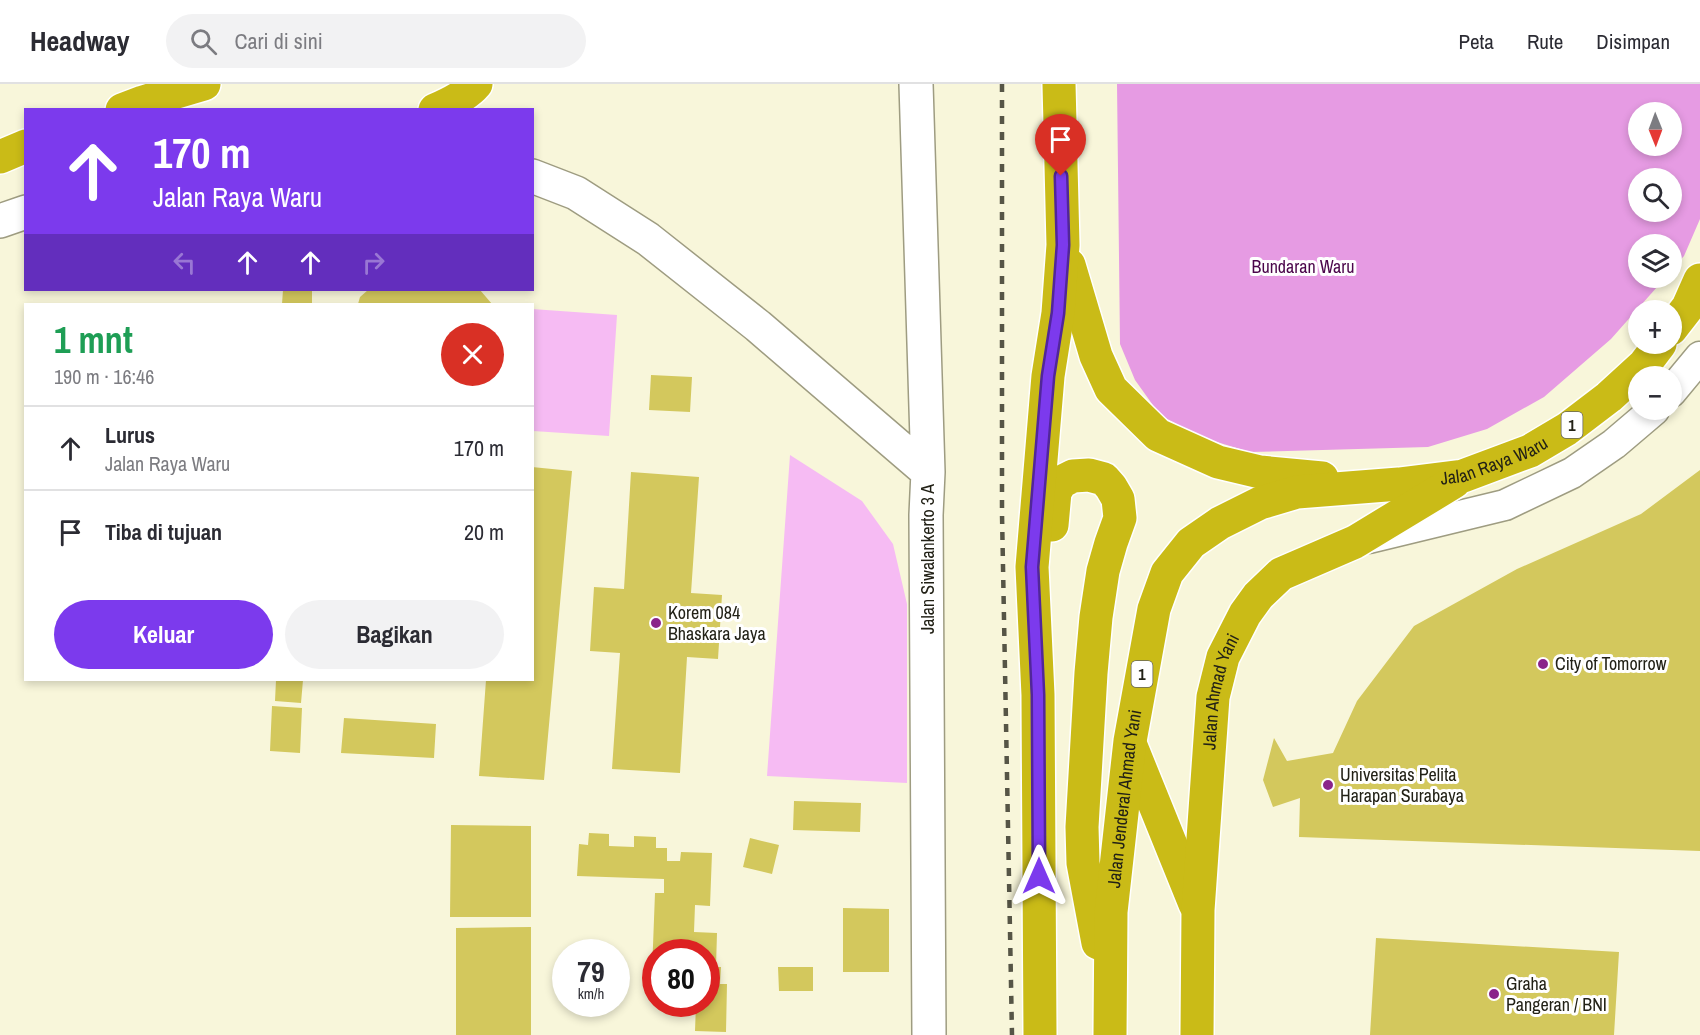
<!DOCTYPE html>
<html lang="id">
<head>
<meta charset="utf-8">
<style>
  body { margin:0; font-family:"Archivo Narrow",sans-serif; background:#f2f2f3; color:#2b2b33; height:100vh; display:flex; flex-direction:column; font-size:22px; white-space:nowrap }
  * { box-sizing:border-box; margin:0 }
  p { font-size:20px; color:#7c7c81 }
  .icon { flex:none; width:33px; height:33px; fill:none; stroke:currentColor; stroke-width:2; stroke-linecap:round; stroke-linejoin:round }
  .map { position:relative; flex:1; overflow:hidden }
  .details { position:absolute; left:24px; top:219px; width:510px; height:378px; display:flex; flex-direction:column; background:#fff; border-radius:0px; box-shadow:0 3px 9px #0003 }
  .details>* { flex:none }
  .guide { position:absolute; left:24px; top:24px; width:510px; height:183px; border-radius:0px; box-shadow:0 3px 9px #0003; background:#7c3aed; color:#fff; overflow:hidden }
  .needle { width:39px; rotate:179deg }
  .controls { position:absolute; left:1628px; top:18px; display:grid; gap:12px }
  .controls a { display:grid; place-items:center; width:54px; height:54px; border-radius:50%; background:#fff; box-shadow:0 3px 9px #0003; font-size:30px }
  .speed { position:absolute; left:552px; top:855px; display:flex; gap:12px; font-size:30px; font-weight:700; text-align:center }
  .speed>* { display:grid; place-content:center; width:78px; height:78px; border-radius:50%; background:#fff; box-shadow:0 3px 9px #0003; line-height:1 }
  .speed small { font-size:15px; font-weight:400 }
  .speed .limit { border:9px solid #d22; background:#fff; color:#111 }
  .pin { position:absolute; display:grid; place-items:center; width:51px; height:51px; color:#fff; margin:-62px -26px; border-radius:50% 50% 50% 0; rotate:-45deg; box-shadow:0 0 6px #0007 }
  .pin .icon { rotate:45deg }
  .me { position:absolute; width:66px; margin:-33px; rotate:0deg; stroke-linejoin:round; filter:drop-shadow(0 0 4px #0008) }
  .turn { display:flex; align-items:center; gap:21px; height:126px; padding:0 30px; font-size:27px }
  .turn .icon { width:78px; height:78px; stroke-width:2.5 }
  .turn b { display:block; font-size:42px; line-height:51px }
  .lanes { display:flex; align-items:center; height:57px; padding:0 30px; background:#0003; justify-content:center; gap:30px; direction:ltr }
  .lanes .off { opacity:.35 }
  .round { display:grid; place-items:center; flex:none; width:63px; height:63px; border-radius:32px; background:#f2f2f3 }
  .overview { display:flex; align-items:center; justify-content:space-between; height:102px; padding:0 30px }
  h1 { font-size:36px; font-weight:800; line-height:45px; color:#1e9e55 }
  .action { display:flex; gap:12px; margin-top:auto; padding:12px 30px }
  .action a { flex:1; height:69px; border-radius:36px; background:#7c3aed; color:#fff; font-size:24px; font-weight:800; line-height:69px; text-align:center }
  .action a+a { background:#f2f2f3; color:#2b2b33 }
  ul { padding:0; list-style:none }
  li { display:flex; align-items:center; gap:18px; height:84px; padding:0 30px; border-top:2px solid #e1e1e2 }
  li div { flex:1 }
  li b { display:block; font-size:22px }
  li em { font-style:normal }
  header { display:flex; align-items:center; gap:36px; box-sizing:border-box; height:84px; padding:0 30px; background:#fff; border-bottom:2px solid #e1e1e2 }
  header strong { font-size:28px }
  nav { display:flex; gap:33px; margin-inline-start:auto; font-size:21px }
  .search { width:420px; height:54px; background:#f2f2f3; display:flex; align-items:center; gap:15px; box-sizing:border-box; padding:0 21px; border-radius:33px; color:#7c7c81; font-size:22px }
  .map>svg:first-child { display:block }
  .green { fill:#f6bbf3 }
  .forest { fill:#e69be3; fill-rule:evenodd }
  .building { fill:#d3c85d }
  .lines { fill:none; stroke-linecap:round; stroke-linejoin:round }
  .street-casing { stroke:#9e9c81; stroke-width:33 }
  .secondary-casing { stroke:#9e9c81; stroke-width:36 }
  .highway-casing { stroke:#fff; stroke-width:36 }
  .street { stroke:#fff; stroke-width:30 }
  .secondary { stroke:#fff; stroke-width:33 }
  .highway { stroke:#cabb17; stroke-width:33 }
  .rail { stroke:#565546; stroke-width:4.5; stroke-dasharray:8 8; stroke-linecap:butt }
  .route-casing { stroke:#51269a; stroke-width:15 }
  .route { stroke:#7c3aed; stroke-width:10 }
  .poi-dot { fill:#8b248a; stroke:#fff; stroke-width:2 }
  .labels { text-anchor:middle; stroke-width:6; stroke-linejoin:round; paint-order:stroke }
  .shield { fill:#fff; stroke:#64645c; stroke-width:1.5 }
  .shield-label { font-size:16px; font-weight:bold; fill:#222116 }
  .park-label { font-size:18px; fill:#4b064b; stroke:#fff }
  .street-label { font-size:18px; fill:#222116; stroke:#fff }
  .poi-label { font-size:18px; fill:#222116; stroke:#fff; text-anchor:start }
</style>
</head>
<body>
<header>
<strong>Headway</strong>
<div class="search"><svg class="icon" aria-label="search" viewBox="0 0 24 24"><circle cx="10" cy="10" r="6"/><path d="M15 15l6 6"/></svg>Cari di sini</div>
<nav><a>Peta</a><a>Rute</a><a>Disimpan</a></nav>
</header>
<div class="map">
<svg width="1700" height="951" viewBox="0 0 1700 951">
  <rect width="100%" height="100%" fill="#f8f6da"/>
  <path class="green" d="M 532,225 L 617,231 L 609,352 L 533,347 Z
    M 790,371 L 862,417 L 893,460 L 907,520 L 907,699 L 767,692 Z"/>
  <path class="forest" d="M 1117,0 L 1700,0 L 1700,135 L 1684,172 L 1671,186 L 1671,160 L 1638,160 L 1638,194 L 1665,194 L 1611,255 L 1544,313 L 1487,345 L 1428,363 L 1250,368 L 1200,353 L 1160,331 L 1135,296 L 1120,260 ZM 1638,28 L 1671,28 L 1671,62 L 1638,62 ZM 1638,94 L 1671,94 L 1671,128 L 1638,128 Z"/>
  <path class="building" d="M 283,206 L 312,206 L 312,220 L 282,220 Z
    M 368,206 L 480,206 L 492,220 L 358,220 L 360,213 Z
    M 651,291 L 692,293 L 690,328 L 649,326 Z
    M 532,383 L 572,387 L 544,696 L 479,692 L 486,596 L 532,596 Z
    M 1700,386 L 1700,767 L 1299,753 L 1300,714 L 1273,723 L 1263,696 L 1274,654 L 1287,677 L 1333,669 L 1357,617 L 1414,542 L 1517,485 L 1641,430 Z
    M 631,388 L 699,393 L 691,509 L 722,511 L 718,575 L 687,573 L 680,689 L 612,685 L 620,569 L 590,567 L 594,503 L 624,505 Z
    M 276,596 L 303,596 L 301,619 L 275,617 Z
    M 272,622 L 302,624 L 300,669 L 270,667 Z
    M 344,634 L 436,640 L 434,674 L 341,669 Z
    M 794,717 L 861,719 L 860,748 L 793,746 Z
    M 451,741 L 531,742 L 531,833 L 450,833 Z
    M 589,749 L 609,750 L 609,762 L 634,763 L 634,752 L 656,753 L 656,764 L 667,764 L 667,777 L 680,777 L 681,768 L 712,769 L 710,822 L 695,821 L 694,848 L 717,849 L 716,883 L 721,883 L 720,900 L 727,900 L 726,948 L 695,947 L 696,920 L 706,920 L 706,868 L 656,868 L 656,914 L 651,914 L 655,809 L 664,809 L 664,795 L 577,792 L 579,760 L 588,761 Z
    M 750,754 L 779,761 L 772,790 L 743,783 Z
    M 843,824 L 889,825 L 889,888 L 843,888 Z
    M 531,843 L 531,951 L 456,951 L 456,844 Z
    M 1376,854 L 1619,868 L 1614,951 L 1370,951 Z
    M 778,883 L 813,883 L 813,907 L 779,907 Z"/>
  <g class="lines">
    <g class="street-casing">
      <path id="street" d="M 1671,308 L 1700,273
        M 1369,454 L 1505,421 L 1572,389 L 1614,360 L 1654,326"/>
    </g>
    <g class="secondary-casing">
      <path id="secondary" d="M 916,0 L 928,388 L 926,431 L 929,951
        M 532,92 L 576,109 L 648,155 L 758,242 L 928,388
        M 0,137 L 26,128"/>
    </g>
    <g class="highway-casing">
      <g id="highway">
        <path d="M 122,26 L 143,18 L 204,0"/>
        <path d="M 435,26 C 449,20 466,12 476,0"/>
        <path d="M 0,73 L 26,62"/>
        <path d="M 1069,181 L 1096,272 L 1111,305 L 1158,351 L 1218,378 L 1260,388 L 1322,394"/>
        <path d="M 1671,245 L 1688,223 L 1700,196"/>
        <path d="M 1052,441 L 1055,408 L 1061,398 L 1073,392 L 1089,391 L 1104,395 L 1111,403 L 1118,415 L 1120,434 L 1111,459 L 1103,487 L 1096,533 L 1091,589 L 1082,743 L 1083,779 L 1098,859"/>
        <path d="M 1131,662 L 1195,820"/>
        <path d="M 1040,951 L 1038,611 L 1032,483 L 1048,292 L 1058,229 L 1063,161 L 1059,0"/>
        <path id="s1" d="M 1110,951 L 1111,828 L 1130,657 L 1154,525 L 1167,489 L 1191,459 L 1220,439 L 1260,419 L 1297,408 L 1399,400 L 1463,392 L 1530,367 L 1567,345 L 1609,313 L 1644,281 L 1660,260"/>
        <path id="s2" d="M 1197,951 L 1198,826 L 1213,613 L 1223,573 L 1245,530 L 1258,512 L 1281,490 L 1355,458 L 1454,398"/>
      </g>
    </g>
    <use href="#street" class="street"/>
    <use href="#secondary" class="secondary"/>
    <use href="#highway" class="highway"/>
    <path class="rail" d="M 1002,0 L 1002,430 L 1012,951"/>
  </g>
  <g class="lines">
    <g class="route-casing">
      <path id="route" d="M 1039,792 L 1038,611 L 1032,483 L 1048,292 L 1058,229 L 1063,161 L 1061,92"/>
    </g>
    <use href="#route" class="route"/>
  </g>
  <g class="poi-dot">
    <circle cx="656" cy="539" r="6"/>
    <circle cx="1543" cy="580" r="6"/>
    <circle cx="1328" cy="701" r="6"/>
    <circle cx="1494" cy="910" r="6"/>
  </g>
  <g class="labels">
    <g class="shield">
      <rect x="1561.5" y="328" width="21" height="26" rx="4.5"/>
      <rect x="1131.5" y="577" width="21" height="26" rx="4.5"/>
    </g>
    <g class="shield-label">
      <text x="1572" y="347">1</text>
      <text x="1142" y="596">1</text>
    </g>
    <g class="park-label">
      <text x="1303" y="189">Bundaran Waru</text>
    </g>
    <g class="street-label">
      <text dy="6" stroke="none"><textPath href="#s1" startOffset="825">Jalan Raya Waru</textPath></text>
      <text transform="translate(928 475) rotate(-90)" y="6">Jalan Siwalankerto 3 A</text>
      <text dy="6" stroke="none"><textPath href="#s2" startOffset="345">Jalan Ahmad Yani</textPath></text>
      <text dy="6" stroke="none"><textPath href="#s1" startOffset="237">Jalan Jenderal Ahmad Yani</textPath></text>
    </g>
    <g class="poi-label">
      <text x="668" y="535">Korem 084<tspan x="668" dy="21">Bhaskara Jaya</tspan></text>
      <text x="1555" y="586">City of Tomorrow</text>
      <text x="1340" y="697">Universitas Pelita<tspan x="1340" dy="21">Harapan Surabaya</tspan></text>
      <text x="1506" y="906">Graha<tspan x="1506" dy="21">Pangeran / BNI</tspan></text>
    </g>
  </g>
</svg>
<div class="controls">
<a><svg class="needle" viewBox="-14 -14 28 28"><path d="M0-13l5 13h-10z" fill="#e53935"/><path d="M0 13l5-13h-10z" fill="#7c7c81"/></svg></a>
<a><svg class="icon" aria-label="search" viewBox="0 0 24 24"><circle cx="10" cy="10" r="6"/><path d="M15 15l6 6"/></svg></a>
<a><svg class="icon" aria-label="layers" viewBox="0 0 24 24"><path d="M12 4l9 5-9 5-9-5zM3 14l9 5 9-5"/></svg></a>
<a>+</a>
<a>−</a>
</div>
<div class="speed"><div>79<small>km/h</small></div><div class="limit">80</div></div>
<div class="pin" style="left:1061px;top:92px;background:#d93025"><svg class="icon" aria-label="arrive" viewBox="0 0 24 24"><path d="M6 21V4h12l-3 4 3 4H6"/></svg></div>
<svg class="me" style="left:1039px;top:792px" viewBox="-20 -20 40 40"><path d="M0-17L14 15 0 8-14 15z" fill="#7c3aed" stroke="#fff" stroke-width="4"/></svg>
<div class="guide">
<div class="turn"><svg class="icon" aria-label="ahead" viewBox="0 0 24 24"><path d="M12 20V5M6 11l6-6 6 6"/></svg><div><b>170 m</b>Jalan Raya Waru</div></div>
<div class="lanes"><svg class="icon off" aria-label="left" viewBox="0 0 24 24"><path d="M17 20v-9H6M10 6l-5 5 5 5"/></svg><svg class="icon" aria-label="ahead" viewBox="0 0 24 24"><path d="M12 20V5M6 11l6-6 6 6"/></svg><svg class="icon" aria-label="ahead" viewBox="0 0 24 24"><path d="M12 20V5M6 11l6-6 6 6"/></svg><svg class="icon off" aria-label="right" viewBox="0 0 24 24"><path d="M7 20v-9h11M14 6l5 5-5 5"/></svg></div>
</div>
<section class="details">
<div class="overview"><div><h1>1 mnt</h1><p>190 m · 16:46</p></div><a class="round" style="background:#d93025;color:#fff"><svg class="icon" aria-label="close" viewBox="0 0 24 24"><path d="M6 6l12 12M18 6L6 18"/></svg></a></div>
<ul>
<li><svg class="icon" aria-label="ahead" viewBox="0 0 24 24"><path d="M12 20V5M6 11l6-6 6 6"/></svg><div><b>Lurus</b><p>Jalan Raya Waru</p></div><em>170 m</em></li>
<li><svg class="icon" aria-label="arrive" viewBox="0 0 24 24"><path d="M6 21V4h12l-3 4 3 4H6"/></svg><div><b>Tiba di tujuan</b></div><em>20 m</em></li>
</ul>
<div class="action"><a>Keluar</a><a>Bagikan</a></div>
</section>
</div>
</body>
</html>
